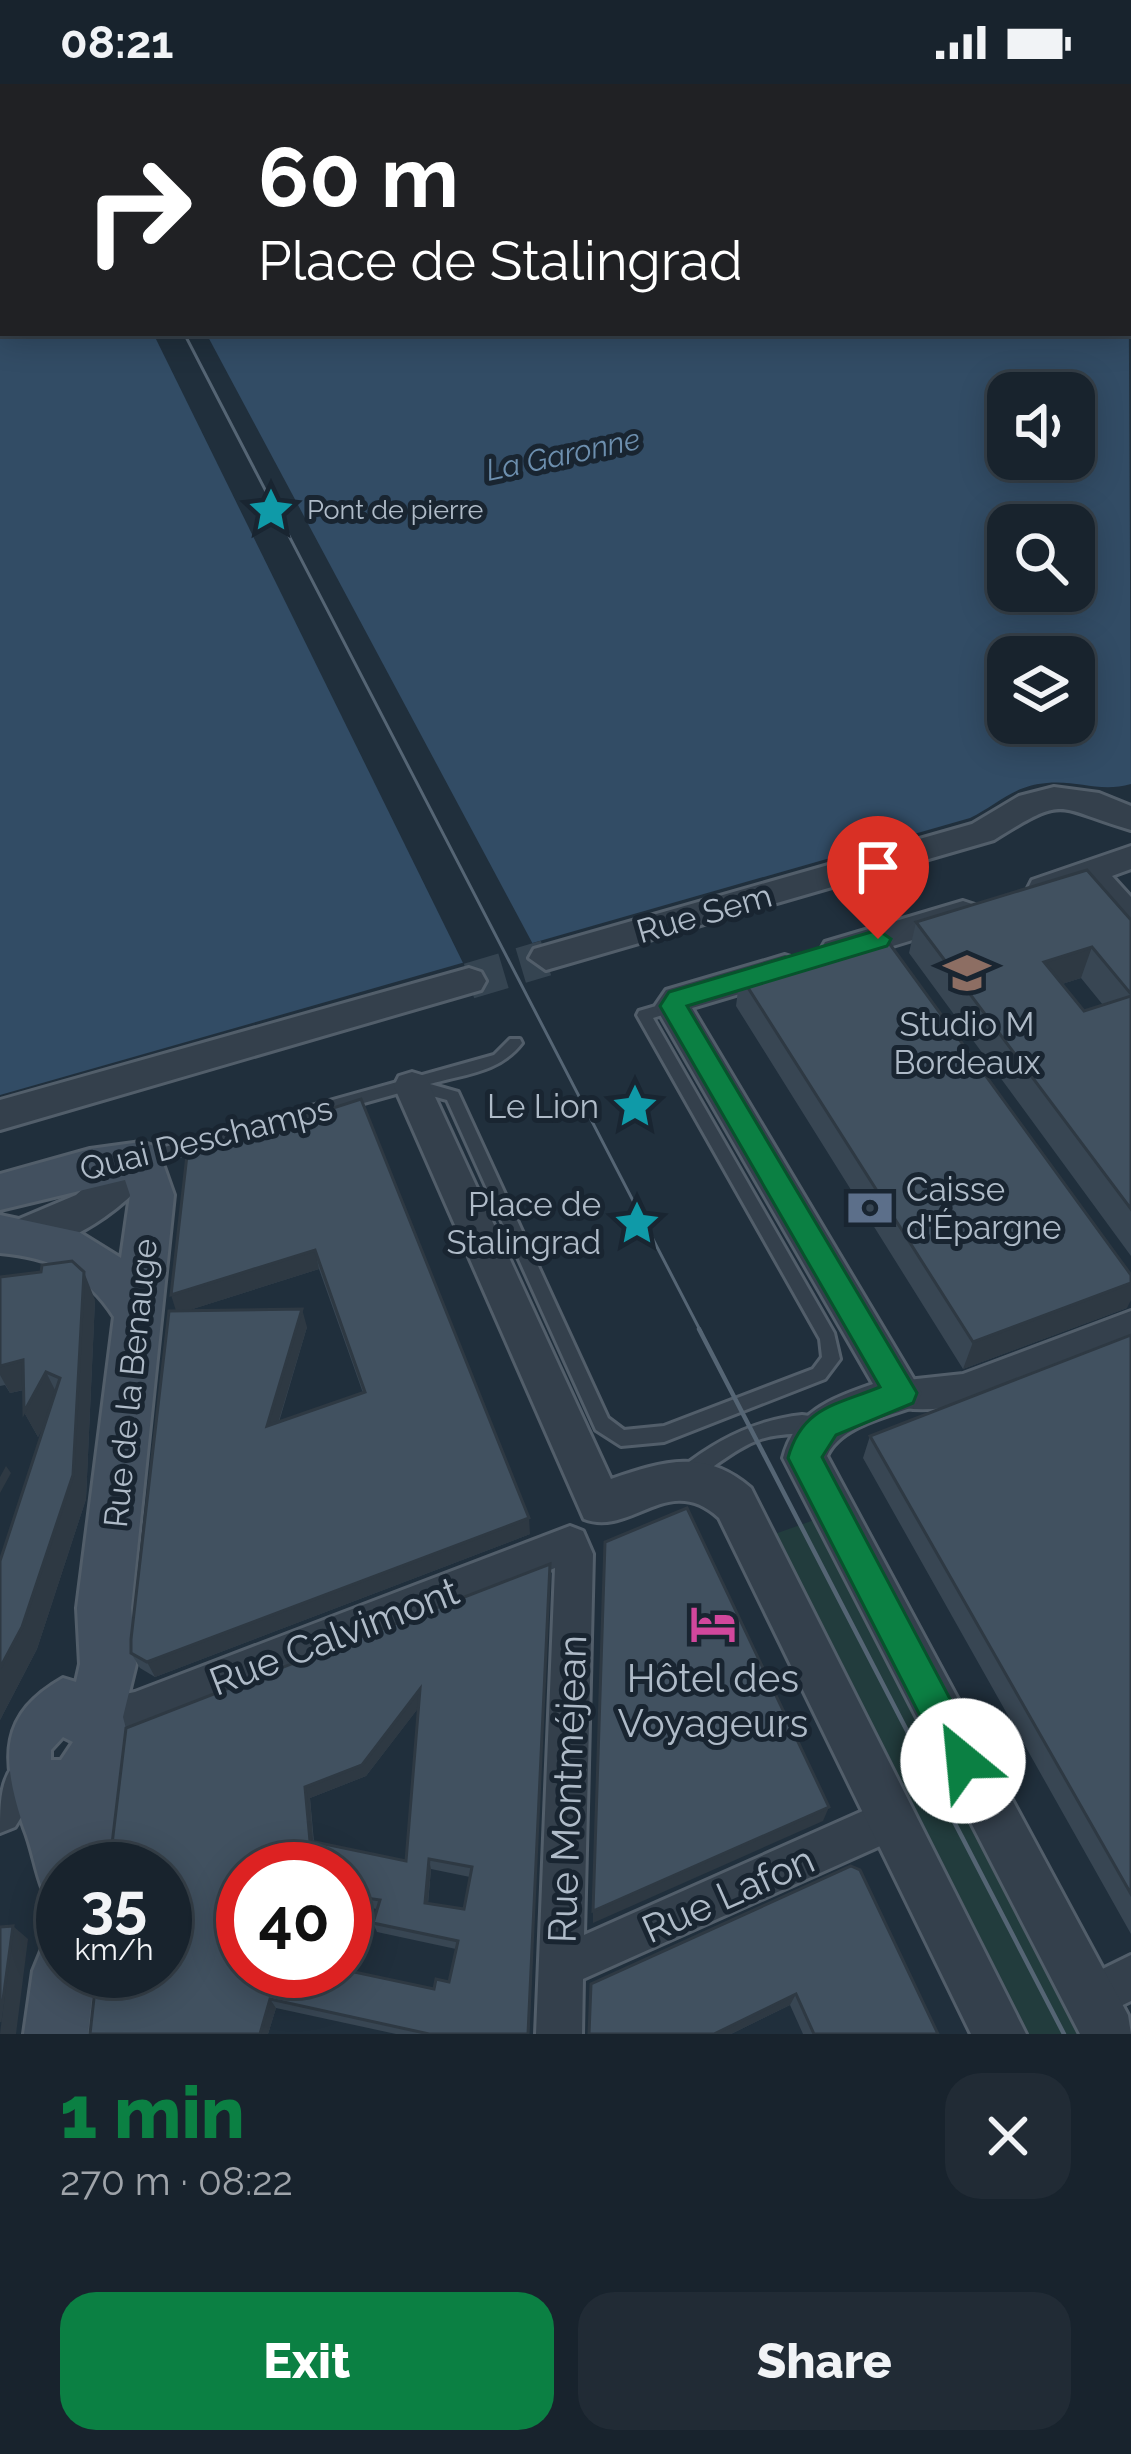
<!DOCTYPE html>
<html lang="en">
<head>
<meta charset="utf-8">
<style>
  body { margin:0; font-family:Raleway,sans-serif; background:#212b35; color:#f1f3f6; height:100vh; display:flex; flex-direction:column; font-size:45px; white-space:nowrap }
  * { box-sizing:border-box; margin:0 }
  p { font-size:39px; color:#9fa4aa }
  .icon { flex:none; width:66px; height:66px; fill:none; stroke:currentColor; stroke-width:2; stroke-linecap:round; stroke-linejoin:round }
  .map { position:relative; height:1950px; overflow:hidden }
  .details { display:flex; flex-direction:column; background:#18232d; flex:1 }
  .details>* { flex:none }
  .guide { position:absolute; left:0px; top:0px; width:1131px; height:252px; box-shadow:0 6px 30px #0003,0 0 0 3px #364049; background:#202124; color:#fff; overflow:hidden }
  .tools { position:absolute; left:987px; top:288px; display:grid; gap:24px }
  .tools a { display:grid; place-items:center; width:108px; height:108px; border-radius:24px; background:#18232d; box-shadow:0 6px 30px #0003,0 0 0 3px #364049; font-size:60px }
  .speed { position:absolute; left:36px; top:1758px; display:flex; gap:24px; font-size:60px; font-weight:700; text-align:center }
  .speed>* { display:grid; place-content:center; width:156px; height:156px; border-radius:50%; background:#18232d; box-shadow:0 6px 30px #0003,0 0 0 3px #364049; line-height:1 }
  .speed small { font-size:30px; font-weight:400 }
  .speed .limit { border:18px solid #d22; background:#fff; color:#111 }
  .pin { position:absolute; display:grid; place-items:center; width:102px; height:102px; color:#fff; margin:-123px -51px; border-radius:50% 50% 50% 0; rotate:-45deg; box-shadow:0 0 12px #0007 }
  .pin .icon { rotate:45deg }
  .me { position:absolute; width:132px; margin:-66px; rotate:332deg; stroke-linejoin:round; filter:drop-shadow(0 0 9px #0008) }
  .turn { display:flex; align-items:center; gap:42px; height:252px; padding:0 60px; font-size:54px }
  .turn .icon { width:156px; height:156px; stroke-width:2.5 }
  .turn b { display:block; font-size:84px; line-height:102px }
  .round { display:grid; place-items:center; flex:none; width:126px; height:126px; border-radius:36px; background:#212b35 }
  .head { display:flex; align-items:center; justify-content:space-between; height:204px; padding:0 60px }
  h1 { font-size:72px; font-weight:800; line-height:90px; color:#0b8043 }
  .cta { display:flex; gap:24px; margin-top:auto; padding:24px 60px }
  .cta a { flex:1; height:138px; border-radius:36px; background:#0b8043; color:#fff; font-size:48px; font-weight:800; line-height:138px; text-align:center }
  .cta a+a { background:#212b35; color:#f1f3f6 }
  .status { display:flex; justify-content:space-between; align-items:center; height:84px; padding:0 60px; background:#18232d; direction:ltr }
  .status svg { height:33px; fill:currentColor }
  .map>svg:first-child { display:block }
  .green { fill:#223c3d }
  .water { fill:#324c65; fill-rule:evenodd }
  .pier { fill:#202f3c }
  .lines { fill:none; stroke-linecap:round; stroke-linejoin:round }
  .tertiary-tunnel { stroke:#354451; stroke-width:36; stroke-dasharray:36 18; stroke-linecap:butt }
  .service-casing { stroke:#525e6a; stroke-width:6 }
  .pedestrian-casing { stroke:#525e6a; stroke-width:6 }
  .minor-casing { stroke:#525e6a; stroke-width:6 }
  .tertiary-casing { stroke:#525e6a; stroke-width:6 }
  .secondary-casing { stroke:#525e6a; stroke-width:6 }
  .service { fill:#34404c; fill-rule:evenodd }
  .pedestrian { fill:#34404c; fill-rule:evenodd }
  .minor { fill:#34404c; fill-rule:evenodd }
  .tertiary { fill:#34404c; fill-rule:evenodd }
  .secondary { fill:#42505f; fill-rule:evenodd }
  .tram-far1 { stroke:#556574; stroke-width:3 }
  .tram { stroke:#556574; stroke-width:4.5 }
  .wall { fill:#384653; fill-rule:evenodd }
  .shaded-wall { fill:#2e3943 }
  .building { fill:#415160; stroke:#2e3943; stroke-width:3; fill-rule:evenodd }
  .route { fill:#0b8043; stroke:#07532c; stroke-width:3 }
  .labels { text-anchor:middle; stroke-width:10; stroke-linejoin:round; paint-order:stroke }
  .far-poi-label { font-size:27px; fill:#afbbc8; stroke:#192531; text-anchor:start }
  .far-water-label { font-size:30px; font-style:italic; fill:#6d8fae; stroke:#192531 }
  .street-label { font-size:33px; fill:#afbbc8; stroke:#192531 }
  .poi-label { font-size:33px; fill:#afbbc8; stroke:#192531; text-anchor:end }
  .near-street-label { font-size:39px; fill:#afbbc8; stroke:#192531 }
  .near-poi-label { font-size:39px; fill:#afbbc8; stroke:#192531 }
</style>
</head>
<body>
<div class="status"><b>08:21</b><svg viewBox="0 0 49 12"><path d="M0 12V9h3v3zM5 12V6h3v6zM10 12V3h3v9zM15 12V0h3v12zM26 1h20v11H26zM47 4h2v5h-2z"/></svg></div>
<div class="map">
<svg width="1131" height="1950" viewBox="0 0 1131 1950">
  <rect width="100%" height="100%" fill="#202f3c"/>
  <path class="green" d="M 817,1435 L 1091,1950 L 1020,1950 L 769,1452 Z"/>
  <path class="water" d="M 1128,65 L 1131,700 C 1100,709 1078,696 1047,699 C 1014,701 997,721 970,734 L 0,1011 L 0,179 L 3,249 L 1128,249 ZM 1008,309 L 1074,309 L 1074,375 L 1008,375 ZM 1008,441 L 1074,441 L 1074,507 L 1008,507 ZM 1008,573 L 1074,573 L 1074,639 L 1008,639 Z"/>
  <path class="pier" d="M 153,249 L 206,249 L 535,864 L 466,885 Z"/>
  <g class="lines">
    <path class="tertiary-tunnel" d="M 469,897 L 546,874"/>
    <g class="service-casing">
      <path id="service" d="M 673,917 L 678,918 L 680,922 L 678,926 L 653,934 L 834,1249 L 840,1275 L 825,1295 L 664,1358 L 621,1362 L 596,1346 L 447,1016 L 410,1006 L 143,1081 L 137,1079 L 135,1075 L 137,1071 L 143,1069 L 494,971 L 510,955 L 520,955 L 522,959 C 500,988 465,990 430,1000 L 458,1008 L 608,1334 L 624,1346 L 664,1342 L 813,1285 L 822,1273 L 820,1255 L 637,931 L 639,927 Z
        M 802,1331 L 827,1334 L 830,1340 L 827,1346 C 806,1351 783,1348 761,1355 C 732,1365 712,1387 686,1399 L 680,1397 L 677,1391 L 680,1385 C 716,1356 755,1336 802,1331 Z"/>
    </g>
    <g class="pedestrian-casing">
      <path id="pedestrian" d="M 1128,55 L 1131,55 L 1131,61 L 1128,61 Z"/>
    </g>
    <g class="minor-casing">
      <path id="minor" d="M 719,0 L 733,0 L 735,3 L 721,3 Z
        M 827,0 L 841,0 L 843,3 L 829,3 Z
        M 3,67 L 3,79 L 0,80 L 0,68 Z
        M 1131,1227 L 1131,1257 C 1069,1281 953,1344 889,1320 L 883,1309 L 889,1298 L 963,1290 Z
        M 570,1442 L 583,1447 L 593,1470 L 584,1851 L 892,1714 L 907,1720 L 913,1735 L 907,1750 L 583,1895 L 582,1950 L 536,1950 L 555,1484 L 135,1648 L 95,1653 L 81,1647 L 75,1633 L 81,1619 L 135,1608 Z
        M 25,1672 L 40,1678 L 46,1693 L 15,1743 L 0,1749 C 0,1718 0,1686 25,1672 Z
        M 1131,1871 L 1131,1917 L 1090,1937 L 1074,1931 L 1068,1915 L 1074,1899 Z"/>
    </g>
    <g class="tertiary-casing">
      <path id="tertiary" d="M 889,0 L 948,0 L 887,3 Z
        M 1010,0 L 1029,0 L 1031,3 L 1012,3 Z
        M 1054,703 L 1099,709 L 1131,722 L 1131,746 C 1054,724 1069,709 994,756 L 546,886 L 529,874 L 534,865 L 972,740 L 1019,712 Z
        M 1131,762 L 1131,785 L 1112,792 L 1131,813 L 1131,846 L 1119,842 L 1084,802 L 1044,815 L 1028,804 L 1032,796 Z
        M 963,817 L 975,821 L 980,829 L 975,837 L 837,879 L 820,867 L 825,858 Z
        M 785,871 L 797,875 L 802,884 L 797,893 L 692,924 L 922,1309 L 916,1322 C 887,1333 840,1342 827,1372 L 1128,1931 L 1131,1950 L 1080,1950 L 783,1374 C 795,1327 831,1315 873,1300 L 655,922 L 666,906 Z
        M 469,884 L 481,888 L 486,897 L 481,906 L 0,1046 L 0,1016 Z
        M 412,988 L 425,992 L 430,1002 L 611,1395 C 663,1377 705,1364 751,1404 L 1026,1950 L 971,1950 L 719,1434 C 668,1387 632,1453 584,1435 L 394,1002 L 399,992 Z
        M 141,1061 L 154,1065 L 160,1076 C 140,1115 57,1177 12,1162 L 6,1150 L 12,1138 L 76,1111 L 128,1065 Z"/>
    </g>
    <g class="secondary-casing">
      <path id="secondary" d="M 68,0 L 88,0 L 88,3 L 68,3 Z
        M 1128,6 L 1131,6 L 1131,18 L 1128,18 Z
        M 3,127 L 3,141 L 0,142 L 0,128 Z
        M 141,1058 L 157,1063 L 174,1111 L 131,1524 L 136,1580 L 123,1633 L 131,1664 L 116,1785 L 63,1785 L 63,1814 L 43,1806 C 35,1786 32,1763 24,1744 C 0,1672 0,1630 63,1594 L 76,1598 L 80,1580 L 77,1524 L 114,1233 C 87,1190 49,1173 0,1169 L 0,1131 L 79,1148 L 121,1174 L 130,1111 L 125,1096 L 0,1126 L 0,1090 L 90,1065 ZM 63,1653 L 73,1658 L 61,1676 L 51,1676 L 51,1666 Z
        M 63,1857 L 63,1887 L 95,1887 L 88,1950 L 24,1950 L 33,1887 L 42,1865 Z"/>
    </g>
    <use href="#service" class="service"/>
    <use href="#pedestrian" class="pedestrian"/>
    <use href="#minor" class="minor"/>
    <use href="#tertiary" class="tertiary"/>
    <use href="#secondary" class="secondary"/>
    <path class="tram-far1" d="M 965,3 L 1008,0
      M 1004,3 L 1058,0
      M 184,249 L 701,1248"/>
    <path class="tram" d="M 699,1245 L 1064,1950"/>
  </g>
  <path class="wall" d="M 105,0 L 720,0 L 720,3 Z
    M 735,0 L 820,0 L 778,3 L 737,3 Z
    M 1131,836 L 1131,1172 L 909,869 L 916,838 ZM 1081,894 L 1103,921 L 1084,927 L 1062,900 Z
    M 740,891 L 1129,1190 L 1127,1224 L 963,1285 L 736,922 Z
    M 361,1015 L 530,1450 L 155,1593 L 140,1584 L 131,1569 L 176,1227 ZM 319,1185 L 363,1309 L 279,1338 L 307,1243 L 186,1227 Z
    M 0,1193 L 95,1216 L 86,1415 L 37,1565 L 0,1636 L 0,1477 L 44,1341 L 38,1353 L 24,1328 L 24,1306 L 10,1309 L 5,1301 L 0,1302 Z
    M 1131,1251 L 1131,1850 L 863,1374 L 870,1352 Z
    M 550,1480 L 529,1950 L 396,1950 L 276,1924 L 268,1950 L 90,1950 L 126,1644 ZM 419,1623 L 406,1777 L 314,1758 L 310,1714 L 366,1692 ZM 243,1785 L 345,1785 L 345,1820 L 377,1825 L 373,1839 L 377,1848 L 456,1865 L 449,1898 L 434,1905 L 243,1887 ZM 431,1785 L 470,1793 L 464,1825 L 428,1820 Z
    M 851,1782 L 938,1950 L 803,1950 L 790,1921 L 731,1950 L 589,1950 Z"/>
  <path class="shaded-wall" d="M 3,44 L 3,63 L 0,63 L 0,45 Z
    M 1092,863 L 1081,894 L 1034,909 L 1044,878 Z
    M 315,1166 L 319,1185 L 177,1230 L 171,1211 Z
    M 84,1188 L 95,1216 L 86,1415 L 37,1565 L 0,1636 L 0,1584 Z
    M 1131,1199 L 1131,1216 L 1127,1224 L 963,1285 L 973,1258 Z
    M 302,1225 L 307,1243 L 272,1359 L 267,1342 Z
    M 23,1276 L 36,1303 L 10,1309 L 0,1291 L 0,1282 Z
    M 46,1288 L 59,1314 L 38,1353 L 24,1328 Z
    M 6,1382 L 11,1389 L 0,1409 L 0,1393 Z
    M 529,1434 L 530,1450 L 155,1593 L 147,1578 Z
    M 550,1480 L 529,1950 L 528,1950 Z
    M 420,1605 L 423,1618 L 366,1692 L 310,1714 L 314,1768 L 310,1757 L 305,1703 Z
    M 829,1723 L 823,1737 L 593,1839 L 593,1827 Z
    M 429,1775 L 431,1785 L 427,1829 L 425,1819 Z
    M 13,1842 L 28,1855 L 16,1950 L 0,1950 Z
    M 796,1910 L 790,1921 L 731,1950 L 714,1950 Z
    M 270,1915 L 276,1924 L 268,1950 L 260,1950 Z"/>
  <path class="building" d="M 0,0 L 41,0 L 44,3 L 3,3 L 3,44 L 0,45 L 2,23 L 0,20 L 3,6 L 0,6 Z
    M 105,0 L 493,0 L 496,3 L 106,3 Z
    M 1087,786 L 1131,836 L 1131,910 L 1092,863 L 1044,878 L 1084,927 L 1131,912 L 1131,1125 L 916,838 Z
    M 881,848 L 1131,1191 L 1131,1199 L 973,1258 L 740,891 Z
    M 361,1015 L 529,1434 L 147,1578 L 131,1569 L 131,1555 L 169,1227 L 302,1225 L 267,1342 L 365,1308 L 315,1166 L 171,1211 L 187,1071 Z
    M 72,1177 L 84,1188 L 73,1391 L 22,1543 L 0,1584 L 0,1477 L 60,1294 L 46,1288 L 24,1328 L 23,1276 L 0,1282 L 0,1193 L 41,1188 L 42,1181 Z
    M 1131,1251 L 1131,1810 L 870,1352 Z
    M 687,1424 L 829,1723 L 593,1827 L 605,1458 Z
    M 550,1480 L 528,1950 L 429,1950 L 270,1915 L 260,1950 L 90,1950 L 97,1887 L 165,1887 L 165,1785 L 109,1785 L 126,1644 ZM 420,1605 L 406,1777 L 310,1757 L 305,1703 L 362,1681 ZM 429,1775 L 472,1783 L 464,1825 L 425,1819 ZM 243,1785 L 345,1785 L 345,1811 L 380,1816 L 373,1839 L 458,1857 L 449,1898 L 436,1895 L 434,1905 L 345,1886 L 243,1887 Z
    M 851,1782 L 860,1786 L 938,1950 L 814,1950 L 796,1910 L 714,1950 L 589,1950 L 591,1900 Z
    M 13,1842 L 0,1938 L 0,1843 Z"/>
  <path class="route" d="M 878,846 L 891,855 L 887,862 L 687,922 L 917,1309 L 913,1319 L 836,1351 L 822,1373 L 976,1664 L 981,1677 L 976,1690 L 963,1695 L 950,1690 L 788,1374 C 802,1323 836,1321 880,1303 L 660,922 L 669,908 Z"/>
  <defs>
    <g id="sight-bare" transform="scale(3.6)"><path d="M0-6L1.8-2.2L6-1.7L2.9 1.2L3.7 5.4L0 3.3L-3.7 5.4L-2.9 1.2L-6-1.7L-1.8-2.2Z" fill="#0f9aa8" stroke="#192531" stroke-width="2.5" paint-order="stroke"/></g>
    <g id="university-bare" transform="scale(3.6)"><path d="M0-5L7-2L0 1L-7-2ZM-4 1L0 2.5L4 1V4Q0 6-4 4Z" fill="#8d6e63" stroke="#192531" stroke-width="2.5" paint-order="stroke"/></g>
    <g id="bank-bare" transform="scale(3.6)"><path d="M-6-4H6V4H-6ZM0-2.3a2.3 2.3 0 1 0 0 4.6a2.3 2.3 0 1 0 0-4.6Z" fill="#5c6f8a" stroke="#192531" stroke-width="2.5" paint-order="stroke"/></g>
    <g id="hotel-bare" transform="scale(3.6)"><path d="M-6-4.5h1.5V1H6V5H4.5V3h-9V5H-6ZM-4 0a1.8 1.8 0 1 1 3.6 0ZM.5 0V-2.5h3Q6-2.5 6 0Z" fill="#d1479c" stroke="#192531" stroke-width="2.5" paint-order="stroke"/></g>
  </defs>
  <g fill-rule="evenodd">
    <use href="#sight-bare" x="271" y="426"/>
    <use href="#university-bare" x="967" y="889"/>
    <use href="#sight-bare" x="635" y="1022"/>
    <use href="#bank-bare" x="870" y="1124"/>
    <use href="#sight-bare" x="637" y="1139"/>
    <use href="#hotel-bare" x="713" y="1540"/>
  </g>
  <g class="labels">
    <g class="far-poi-label">
      <text x="307" y="435">Pont de pierre</text>
    </g>
    <g class="far-water-label">
      <text transform="translate(563 371) rotate(-12)" y="10">La Garonne</text>
    </g>
    <g class="street-label">
      <text transform="translate(704 829) rotate(-16)" y="12">Rue Sem</text>
      <text transform="translate(206 1054) rotate(-14)" y="12">Quai Deschamps</text>
      <text transform="translate(130 1299) rotate(-84)" y="12">Rue de la Benauge</text>
    </g>
    <g class="poi-label">
      <text x="967" y="952" text-anchor="middle">Studio M<tspan x="967" dy="38">Bordeaux</tspan></text>
      <text x="599" y="1034">Le Lion</text>
      <text x="906" y="1117" text-anchor="start">Caisse<tspan x="906" dy="38">d'Épargne</tspan></text>
      <text x="601" y="1132">Place de<tspan x="601" dy="38">Stalingrad</tspan></text>
    </g>
    <g class="near-street-label">
      <text transform="translate(334 1552) rotate(-21)" y="14">Rue Calvimont</text>
      <text transform="translate(567 1705) rotate(-88)" y="14">Rue Montméjean</text>
      <text transform="translate(728 1810) rotate(-24)" y="14">Rue Lafon</text>
    </g>
    <g class="near-poi-label">
      <text x="713" y="1608">Hôtel des<tspan x="713" dy="45">Voyageurs</tspan></text>
    </g>
  </g>
</svg>
<div class="tools">
<a><svg class="icon" aria-label="sound" viewBox="0 0 24 24"><path d="M4 9h4l5-4v14l-5-4H4zM17 9q2 3 0 6"/></svg></a>
<a><svg class="icon" aria-label="search" viewBox="0 0 24 24"><circle cx="10" cy="10" r="6"/><path d="M15 15l6 6"/></svg></a>
<a><svg class="icon" aria-label="layers" viewBox="0 0 24 24"><path d="M12 4l9 5-9 5-9-5zM3 14l9 5 9-5"/></svg></a>
</div>
<div class="speed"><div>35<small>km/h</small></div><div class="limit">40</div></div>
<div class="pin" style="left:878px;top:855px;background:#d93025"><svg class="icon" aria-label="arrive" viewBox="0 0 24 24"><path d="M6 21V4h12l-3 4 3 4H6"/></svg></div>
<svg class="me" style="left:963px;top:1677px" viewBox="-20 -20 40 40"><circle r="19" fill="#fff"/><path d="M0-13L10 11 0 6-10 11z" fill="#0b8043"/></svg>
<div class="guide">
<div class="turn"><svg class="icon" aria-label="right" viewBox="0 0 24 24"><path d="M7 20v-9h11M14 6l5 5-5 5"/></svg><div><b>60 m</b>Place de Stalingrad</div></div>
</div>
</div>
<section class="details">
<div class="head"><div><h1>1 min</h1><p>270 m · 08:22</p></div><a class="round"><svg class="icon" aria-label="close" viewBox="0 0 24 24"><path d="M6 6l12 12M18 6L6 18"/></svg></a></div>
<div class="cta"><a>Exit</a><a>Share</a></div>
</section>
</body>
</html>
